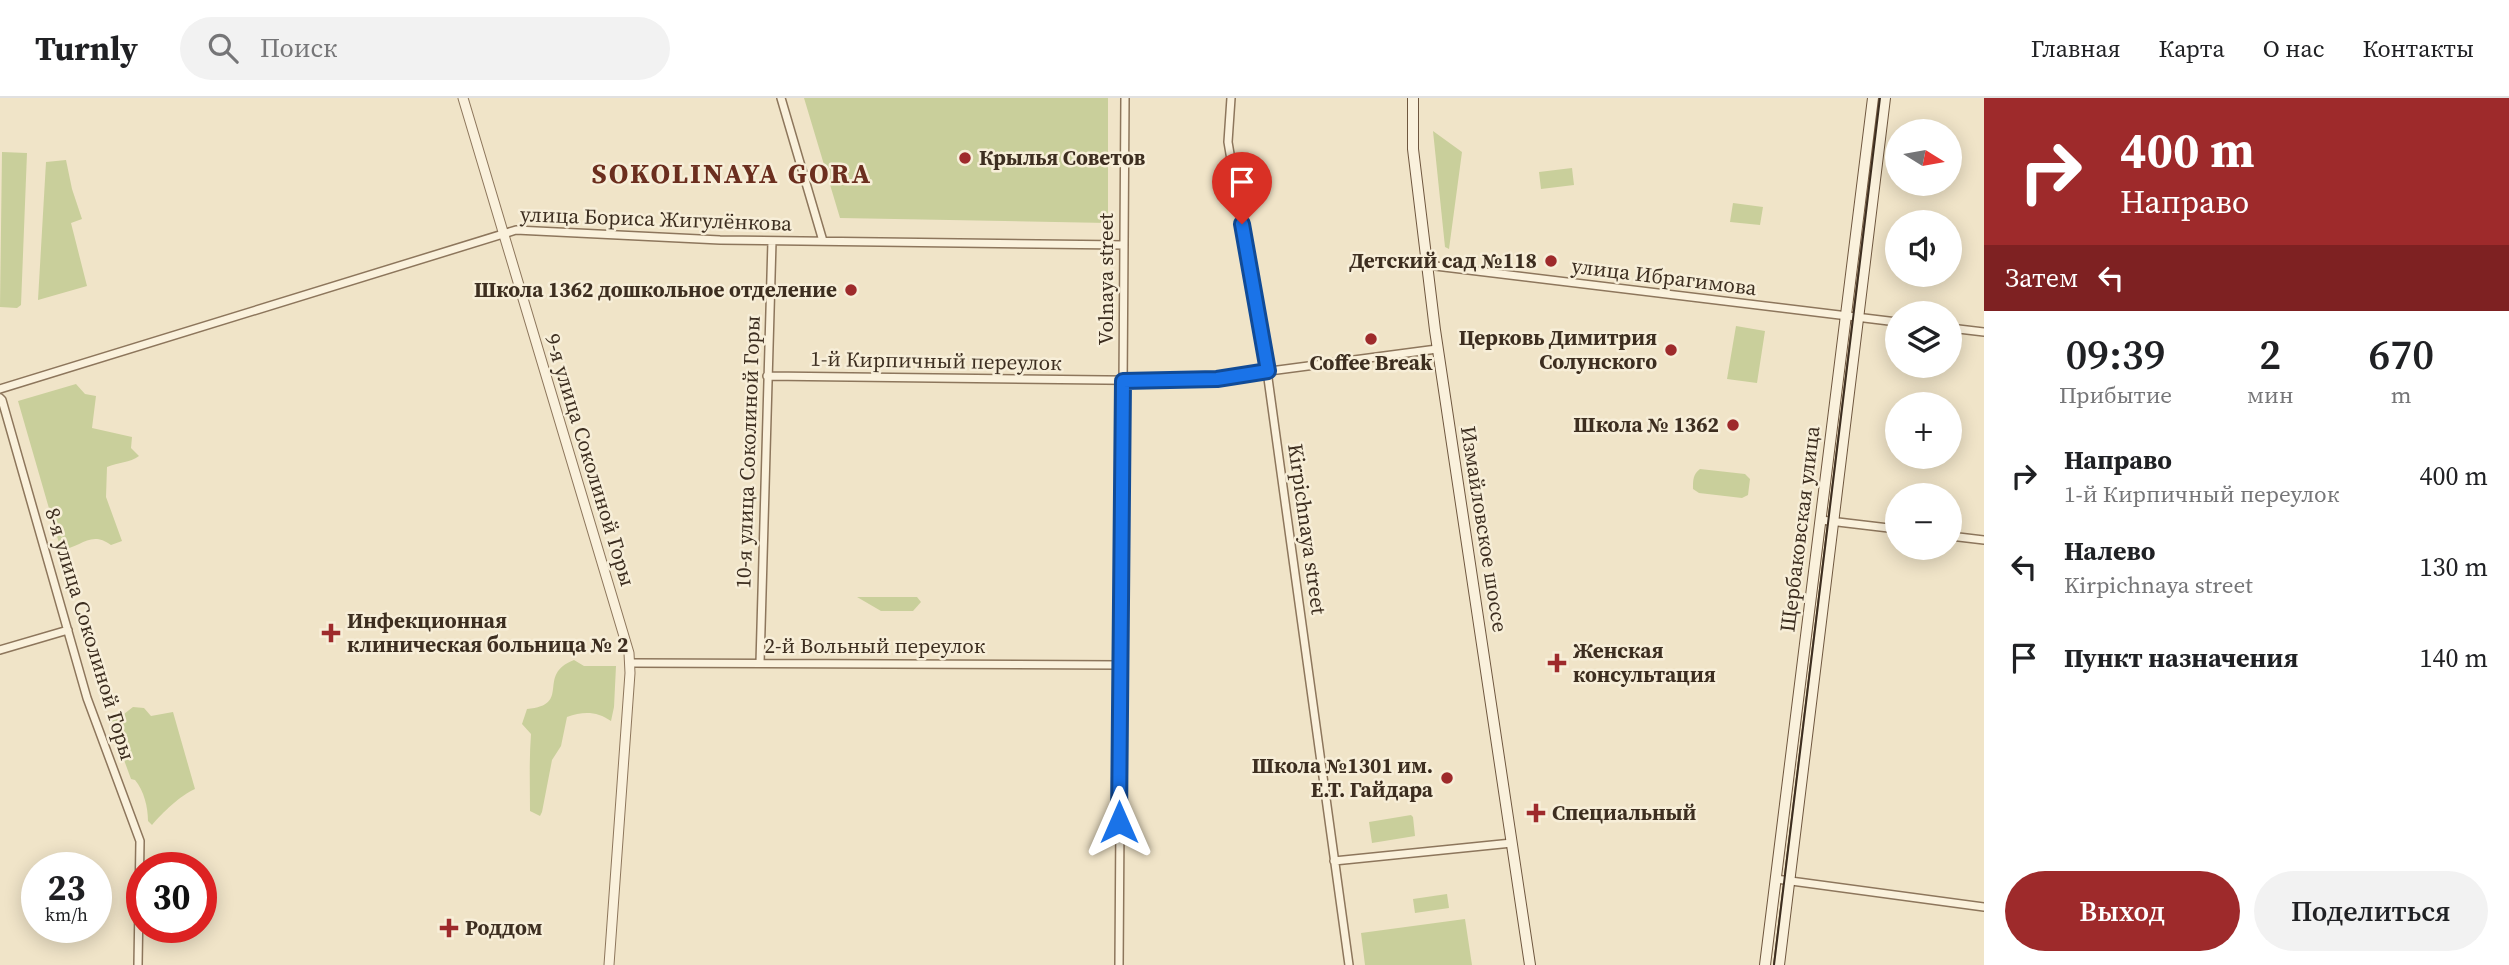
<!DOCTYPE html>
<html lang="ru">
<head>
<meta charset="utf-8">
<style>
  body { margin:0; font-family:"Source Serif 4",serif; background:#f2f2f2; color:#202124; height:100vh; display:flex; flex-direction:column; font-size:26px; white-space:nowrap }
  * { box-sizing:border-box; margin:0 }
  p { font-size:23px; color:#757577 }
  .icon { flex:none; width:38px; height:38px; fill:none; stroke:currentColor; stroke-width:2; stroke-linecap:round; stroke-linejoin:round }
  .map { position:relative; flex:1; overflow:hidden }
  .side { display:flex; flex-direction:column; background:#fff; width:525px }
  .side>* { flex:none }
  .top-card { background:#9e2a2b; color:#fff; overflow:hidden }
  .needle { width:46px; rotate:101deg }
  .fabs { position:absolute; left:1885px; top:21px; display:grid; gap:14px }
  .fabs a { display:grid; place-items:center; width:77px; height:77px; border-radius:50%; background:#fff; box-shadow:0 4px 18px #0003; font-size:35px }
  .speed { position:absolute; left:21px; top:754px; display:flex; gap:14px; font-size:35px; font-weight:700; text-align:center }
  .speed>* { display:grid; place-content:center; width:91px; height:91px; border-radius:50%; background:#fff; box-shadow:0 4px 18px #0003; line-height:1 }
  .speed small { font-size:18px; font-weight:400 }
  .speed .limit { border:10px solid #d22; background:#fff; color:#111 }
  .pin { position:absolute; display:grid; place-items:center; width:60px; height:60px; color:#fff; margin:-72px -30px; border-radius:50% 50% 50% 0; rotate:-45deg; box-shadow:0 0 7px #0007 }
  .pin .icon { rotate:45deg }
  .me { position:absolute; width:77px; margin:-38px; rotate:0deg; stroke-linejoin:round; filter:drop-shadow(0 0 5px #0008) }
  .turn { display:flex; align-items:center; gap:24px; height:147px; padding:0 21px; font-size:32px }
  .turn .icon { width:91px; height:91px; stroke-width:2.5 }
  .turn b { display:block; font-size:49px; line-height:60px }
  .then { display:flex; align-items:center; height:66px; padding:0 21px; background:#0003; gap:14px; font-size:26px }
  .eta { display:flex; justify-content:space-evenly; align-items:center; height:119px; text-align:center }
  .eta b { font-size:42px; font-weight:600; line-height:49px }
  .primary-button { display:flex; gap:14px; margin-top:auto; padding:14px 21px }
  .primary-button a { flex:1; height:80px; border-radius:42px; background:#9e2a2b; color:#fff; font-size:28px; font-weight:600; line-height:80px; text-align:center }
  .primary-button a+a { background:#f2f2f2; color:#202124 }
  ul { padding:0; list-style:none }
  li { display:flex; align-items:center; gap:21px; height:91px; padding:0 21px }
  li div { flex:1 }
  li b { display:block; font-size:26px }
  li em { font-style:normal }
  header { display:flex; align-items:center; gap:42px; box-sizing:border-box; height:98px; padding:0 35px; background:#fff; border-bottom:2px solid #e0e0e0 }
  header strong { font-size:33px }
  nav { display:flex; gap:38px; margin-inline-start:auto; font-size:24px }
  .search { width:490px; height:63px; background:#f2f2f2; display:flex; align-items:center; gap:18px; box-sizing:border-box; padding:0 24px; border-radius:38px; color:#757577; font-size:26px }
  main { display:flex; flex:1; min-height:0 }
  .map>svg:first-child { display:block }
  .green { fill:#c9cf9b }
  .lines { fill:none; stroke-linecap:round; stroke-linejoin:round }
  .minor-casing { stroke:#8d765c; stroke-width:10 }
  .tertiary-casing { stroke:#8d765c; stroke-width:11 }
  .secondary-casing { stroke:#6f573f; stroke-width:12 }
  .minor { stroke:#faf1dc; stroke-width:7 }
  .tertiary { stroke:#faf1dc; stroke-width:9 }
  .secondary { stroke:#faf1dc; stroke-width:10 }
  .tram { stroke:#3d2e20; stroke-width:2 }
  .route-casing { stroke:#114b97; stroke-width:18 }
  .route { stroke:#1a73e8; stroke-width:12 }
  .poi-dot { fill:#9e2a2b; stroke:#f7eed8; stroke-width:2.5 }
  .labels { text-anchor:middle; stroke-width:5; stroke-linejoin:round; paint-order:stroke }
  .poi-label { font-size:21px; font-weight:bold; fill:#3d2e20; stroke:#f7eed8; text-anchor:start }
  .street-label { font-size:21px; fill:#3d2e20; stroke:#f7eed8 }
  .district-label { font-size:28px; font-weight:bold; letter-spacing:2px; fill:#6b2e1e; stroke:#f7eed8 }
</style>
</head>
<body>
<header>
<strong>Turnly</strong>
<div class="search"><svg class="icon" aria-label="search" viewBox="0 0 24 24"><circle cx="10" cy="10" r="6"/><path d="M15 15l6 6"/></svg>Поиск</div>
<nav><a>Главная</a><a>Карта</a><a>О нас</a><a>Контакты</a></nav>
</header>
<main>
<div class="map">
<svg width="1984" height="867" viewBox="0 0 1984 867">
  <rect width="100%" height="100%" fill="#f0e4c8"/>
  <path class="green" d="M 804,0 L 1108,0 L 1108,125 L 840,120 Z
    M 1433,33 L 1462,54 L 1449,151 L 1445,149 Z
    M 2,54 L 27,55 L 21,207 L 17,210 L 0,209 Z
    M 66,62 L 72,91 L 82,121 L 71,125 L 87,188 L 38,202 L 46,64 Z
    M 1572,70 L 1574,87 L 1541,91 L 1539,74 Z
    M 1733,105 L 1763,109 L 1760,127 L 1730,124 Z
    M 1736,228 L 1765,233 L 1757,285 L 1727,281 Z
    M 76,286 L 85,296 L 96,298 L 92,330 L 132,339 L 131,350 L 139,358 C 130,365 118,364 107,369 L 106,399 L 122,443 L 111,447 C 90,432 81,450 61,452 L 18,303 Z
    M 1700,371 L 1745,376 L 1750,381 L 1748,397 L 1742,400 L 1699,395 L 1693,391 C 1693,382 1693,376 1700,371 Z
    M 857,499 L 917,499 L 921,504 L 913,513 L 881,513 Z
    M 574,562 L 584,568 L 616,568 L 614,609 L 611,623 C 597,613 583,613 567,619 L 561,648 L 552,662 L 542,714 L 540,718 L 530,713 C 530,687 529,662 531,636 L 522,626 L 527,611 C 573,607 535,577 574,562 Z
    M 133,609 L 144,610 L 151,618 L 173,614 L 195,691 C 181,697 162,715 152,727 L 148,723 C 148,709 144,693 135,682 L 131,681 L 109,621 L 112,616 L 124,616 Z
    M 1411,717 L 1413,719 L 1415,738 L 1372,745 L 1369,724 Z
    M 1447,796 L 1449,810 L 1415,815 L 1413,801 Z
    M 1465,821 L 1472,867 L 1365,867 L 1361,835 Z"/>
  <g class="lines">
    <g class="minor-casing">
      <path id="minor" d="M 781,0 L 823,143
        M 1231,0 L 1228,44 L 1267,273 L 1349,867
        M 1427,167 L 1897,224
        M 1950,230 L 1984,234
        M 767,278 L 1194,283 L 1437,251
        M 0,291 L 516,132 L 720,142 L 1124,147
        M 0,300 L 2,302 L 87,600 L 140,743 L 138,867
        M 1821,422 L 1897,431
        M 1950,438 L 1984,442
        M 0,552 L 68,532
        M 631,565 L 1120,567
        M 760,565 L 772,143
        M 1334,763 L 1512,745
        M 1776,781 L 1984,809
        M 1119,867 L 1125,0"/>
    </g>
    <g class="tertiary-casing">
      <path id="tertiary" d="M 463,0 L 629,555 L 630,575 L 609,867"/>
    </g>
    <g class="secondary-casing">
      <path id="secondary" d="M 1413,0 L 1413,51 L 1435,232 L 1530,867
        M 1765,867 L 1873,0
        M 1779,867 L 1885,0"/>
    </g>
    <use href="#minor" class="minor"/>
    <use href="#tertiary" class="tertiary"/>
    <use href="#secondary" class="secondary"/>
    <path class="tram" d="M 1774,867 L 1880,0"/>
  </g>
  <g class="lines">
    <g class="route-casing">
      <path id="route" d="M 1119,724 L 1123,283 L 1217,281 L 1268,273 L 1242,126"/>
    </g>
    <use href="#route" class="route"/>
  </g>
  <g class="poi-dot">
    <circle cx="965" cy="60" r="7"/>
    <circle cx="1551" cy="163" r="7"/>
    <circle cx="851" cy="192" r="7"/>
    <circle cx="1371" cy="241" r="7"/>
    <circle cx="1671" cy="252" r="7"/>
    <circle cx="1733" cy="327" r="7"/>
    <path d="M327.5 524.5h7v7h7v7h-7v7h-7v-7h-7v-7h7z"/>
    <path d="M1553.5 554.5h7v7h7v7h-7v7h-7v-7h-7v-7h7z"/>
    <circle cx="1447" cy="680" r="7"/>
    <path d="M1532.5 704.5h7v7h7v7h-7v7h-7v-7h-7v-7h7z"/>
    <path d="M445.5 819.5h7v7h7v7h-7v7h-7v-7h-7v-7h7z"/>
  </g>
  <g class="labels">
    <g class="poi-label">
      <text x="979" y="67">Крылья Советов</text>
      <text x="1537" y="170" text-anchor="end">Детский сад №118</text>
      <text x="837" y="199" text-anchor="end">Школа 1362 дошкольное отделение</text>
      <text x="1657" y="247" text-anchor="end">Церковь Димитрия<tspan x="1657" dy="24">Солунского</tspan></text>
      <text x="1371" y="272" text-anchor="middle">Coffee Break</text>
      <text x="1719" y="334" text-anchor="end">Школа № 1362</text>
      <text x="347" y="530">Инфекционная<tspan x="347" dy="24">клиническая больница № 2</tspan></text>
      <text x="1573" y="560">Женская<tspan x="1573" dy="24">консультация</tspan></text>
      <text x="1433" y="675" text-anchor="end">Школа №1301 им.<tspan x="1433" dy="24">Е.Т. Гайдара</tspan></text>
      <text x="1552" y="722">Специальный</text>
      <text x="465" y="837">Роддом</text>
    </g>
    <g class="street-label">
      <text transform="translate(656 121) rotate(2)" y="7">улица Бориса Жигулёнкова</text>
      <text transform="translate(1664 179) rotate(7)" y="7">улица Ибрагимова</text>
      <text transform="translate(1106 181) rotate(-90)" y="7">Volnaya street</text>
      <text transform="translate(936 263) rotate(1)" y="7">1-й Кирпичный переулок</text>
      <text transform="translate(748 354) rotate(-88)" y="7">10-я улица Соколиной Горы</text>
      <text transform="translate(590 362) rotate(73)" y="7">9-я улица Соколиной Горы</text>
      <text transform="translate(1307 431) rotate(82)" y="7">Kirpichnaya street</text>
      <text transform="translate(1484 431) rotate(81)" y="7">Измайловское шоссе</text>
      <text transform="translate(1800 431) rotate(-83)" y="7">Щербаковская улица</text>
      <text transform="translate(90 536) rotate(73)" y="7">8-я улица Соколиной Горы</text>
      <text x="875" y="555">2-й Вольный переулок</text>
    </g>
    <g class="district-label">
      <text x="732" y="85">SOKOLINAYA GORA</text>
    </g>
  </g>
</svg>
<div class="fabs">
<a><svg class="needle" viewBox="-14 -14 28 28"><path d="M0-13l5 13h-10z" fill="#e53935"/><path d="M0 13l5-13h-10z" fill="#757577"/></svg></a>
<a><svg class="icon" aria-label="sound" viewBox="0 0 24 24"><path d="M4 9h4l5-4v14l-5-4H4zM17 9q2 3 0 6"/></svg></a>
<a><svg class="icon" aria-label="layers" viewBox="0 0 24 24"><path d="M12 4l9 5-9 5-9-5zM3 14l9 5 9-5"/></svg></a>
<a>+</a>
<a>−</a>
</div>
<div class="speed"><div>23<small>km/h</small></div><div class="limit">30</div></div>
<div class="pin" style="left:1242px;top:126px;background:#d93025"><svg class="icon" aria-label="arrive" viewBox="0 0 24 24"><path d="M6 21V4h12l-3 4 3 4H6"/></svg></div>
<svg class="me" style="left:1119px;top:724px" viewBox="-20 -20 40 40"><path d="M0-17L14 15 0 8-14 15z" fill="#1a73e8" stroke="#fff" stroke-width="4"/></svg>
</div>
<section class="side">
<div class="top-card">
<div class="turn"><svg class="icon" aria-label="right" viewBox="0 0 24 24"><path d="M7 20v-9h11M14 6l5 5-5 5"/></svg><div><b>400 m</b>Направо</div></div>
<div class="then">Затем<svg class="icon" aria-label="left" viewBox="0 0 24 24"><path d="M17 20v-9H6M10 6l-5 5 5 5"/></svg></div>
</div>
<div class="eta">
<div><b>09:39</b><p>Прибытие</p></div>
<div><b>2</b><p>мин</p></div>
<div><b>670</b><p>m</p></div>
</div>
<ul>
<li><svg class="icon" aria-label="right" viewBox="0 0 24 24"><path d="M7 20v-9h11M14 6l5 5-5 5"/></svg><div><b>Направо</b><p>1-й Кирпичный переулок</p></div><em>400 m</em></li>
<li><svg class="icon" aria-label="left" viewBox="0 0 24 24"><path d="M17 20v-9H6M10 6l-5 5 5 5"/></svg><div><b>Налево</b><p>Kirpichnaya street</p></div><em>130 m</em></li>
<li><svg class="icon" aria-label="arrive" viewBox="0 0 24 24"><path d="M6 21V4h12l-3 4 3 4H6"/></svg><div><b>Пункт назначения</b></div><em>140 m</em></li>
</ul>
<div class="primary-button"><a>Выход</a><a>Поделиться</a></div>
</section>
</main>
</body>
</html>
